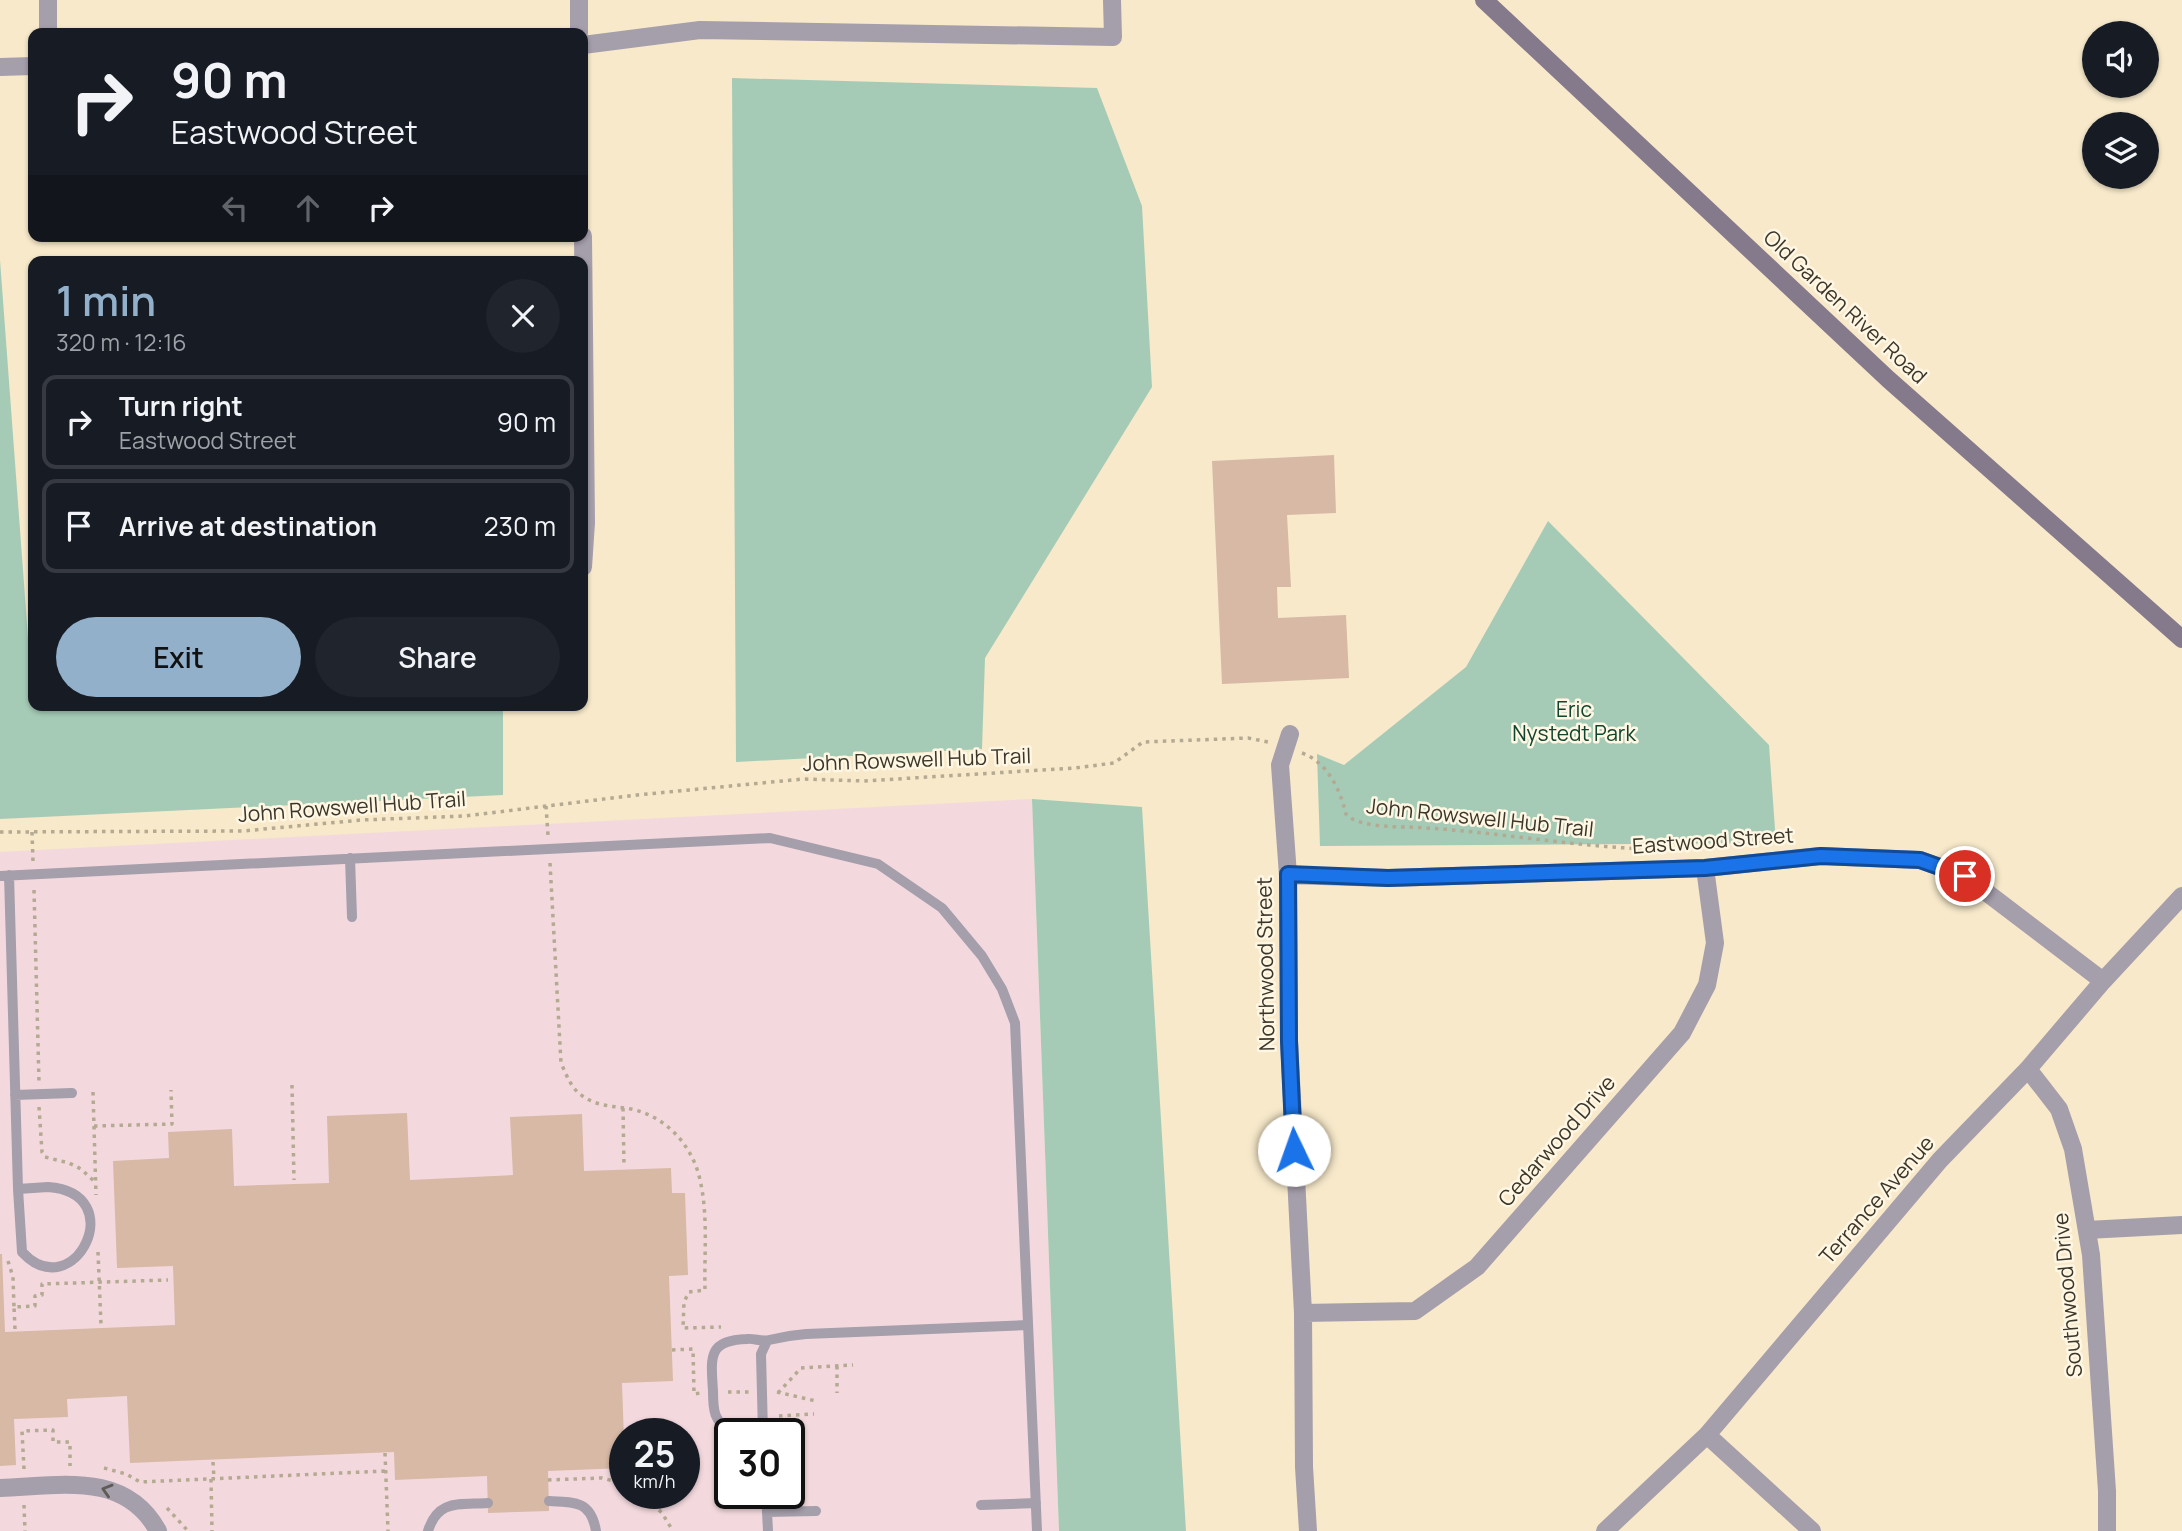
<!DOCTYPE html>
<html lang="en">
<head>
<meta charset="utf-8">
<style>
  body { margin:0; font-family:Manrope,sans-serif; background:#20242c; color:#f1f3f6; height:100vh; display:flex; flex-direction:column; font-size:26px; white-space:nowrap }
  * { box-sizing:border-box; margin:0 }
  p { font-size:23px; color:#9ea1a6 }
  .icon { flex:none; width:38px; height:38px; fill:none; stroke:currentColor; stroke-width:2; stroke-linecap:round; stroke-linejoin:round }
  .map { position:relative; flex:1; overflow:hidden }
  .side { position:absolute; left:28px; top:256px; width:560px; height:455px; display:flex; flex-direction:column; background:#171b24; border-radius:14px; box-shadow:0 2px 5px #0004 }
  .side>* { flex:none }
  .guide { position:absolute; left:28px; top:28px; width:560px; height:214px; border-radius:14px; box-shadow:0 2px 5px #0004; background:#171b24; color:#f1f3f6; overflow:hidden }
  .controls { position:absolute; left:2082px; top:21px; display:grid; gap:14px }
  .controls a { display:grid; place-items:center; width:77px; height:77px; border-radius:50%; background:#171b24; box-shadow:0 2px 5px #0004; font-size:35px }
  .speed { position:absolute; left:609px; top:1418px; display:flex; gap:14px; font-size:35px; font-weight:700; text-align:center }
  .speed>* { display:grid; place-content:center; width:91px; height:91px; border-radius:50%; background:#171b24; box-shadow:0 2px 5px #0004; line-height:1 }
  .speed small { font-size:18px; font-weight:400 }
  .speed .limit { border:4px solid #111; border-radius:10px; background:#fff; color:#111 }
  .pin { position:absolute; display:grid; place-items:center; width:60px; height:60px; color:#fff; margin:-30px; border:4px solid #fff; border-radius:50%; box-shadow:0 2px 7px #0007 }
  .me { position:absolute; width:77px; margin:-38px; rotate:357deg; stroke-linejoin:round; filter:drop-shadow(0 0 5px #0008) }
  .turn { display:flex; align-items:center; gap:24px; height:147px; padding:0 28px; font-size:32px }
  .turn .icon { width:91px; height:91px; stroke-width:2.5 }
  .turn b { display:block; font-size:49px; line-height:60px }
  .lanes { display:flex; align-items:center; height:66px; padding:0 28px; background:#0003; justify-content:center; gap:35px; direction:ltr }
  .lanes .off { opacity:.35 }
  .round { display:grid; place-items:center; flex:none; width:74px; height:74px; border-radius:37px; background:#20242c }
  .head { display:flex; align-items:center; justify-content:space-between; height:119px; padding:0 28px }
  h1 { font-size:42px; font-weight:600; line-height:52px; color:#92b0ca }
  .primary-button { display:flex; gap:14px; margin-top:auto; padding:14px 28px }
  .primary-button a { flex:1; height:80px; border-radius:42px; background:#92b0ca; color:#111; font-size:28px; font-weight:600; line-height:80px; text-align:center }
  .primary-button a+a { background:#20242c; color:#f1f3f6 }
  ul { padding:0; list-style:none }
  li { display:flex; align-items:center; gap:21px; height:94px; margin:0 14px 10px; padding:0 14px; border:4px solid #363941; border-radius:14px }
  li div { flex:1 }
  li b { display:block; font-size:26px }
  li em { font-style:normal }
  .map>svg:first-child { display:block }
  .medical { fill:#f3d9de; fill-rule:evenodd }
  .green { fill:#a5cbb6 }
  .building { fill:#d7b9a5 }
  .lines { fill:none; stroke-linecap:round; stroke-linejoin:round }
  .path { stroke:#b4a991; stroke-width:3.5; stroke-dasharray:3.5 5; stroke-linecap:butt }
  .lane { stroke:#a59eab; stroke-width:10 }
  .street { stroke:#a59eab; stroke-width:18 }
  .secondary { stroke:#847a8c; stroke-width:18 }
  .oneway { stroke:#605a57 }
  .route-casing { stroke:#114b97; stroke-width:18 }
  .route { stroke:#1a73e8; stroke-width:12 }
  .labels { text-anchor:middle; stroke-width:5; stroke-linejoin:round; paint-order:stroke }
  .street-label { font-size:21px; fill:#3b362a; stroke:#fff7e4 }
  .park-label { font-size:21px; fill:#0f452e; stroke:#fff7e4 }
</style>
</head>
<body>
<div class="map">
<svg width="2182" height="1531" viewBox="0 0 2182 1531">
  <rect width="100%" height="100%" fill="#f7e9ca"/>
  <path class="medical" d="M 1032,799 L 1059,1531 L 0,1531 L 0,852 ZM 625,1433 L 684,1433 L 684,1493 L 625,1493 ZM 730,1433 L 789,1433 L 789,1493 L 730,1493 Z"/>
  <path class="green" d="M 732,78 L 1097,88 L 1142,206 L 1152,387 L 985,658 L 982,749 L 736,762 Z
    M 0,260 L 33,705 L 503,705 L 503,795 L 0,819 Z
    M 1548,521 L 1769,745 L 1776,843 L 1320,846 L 1317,754 L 1344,765 L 1466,667 Z
    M 1032,799 L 1142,807 L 1186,1531 L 1059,1531 Z"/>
  <path class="building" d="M 1334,455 L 1336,513 L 1287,515 L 1291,587 L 1277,587 L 1278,618 L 1346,615 L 1349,678 L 1222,684 L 1212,461 Z
    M 407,1113 L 410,1180 L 513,1175 L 510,1117 L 582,1114 L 584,1171 L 671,1168 L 672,1193 L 685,1193 L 688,1275 L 669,1276 L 673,1381 L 622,1383 L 625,1468 L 548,1471 L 549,1511 L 488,1513 L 487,1476 L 395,1480 L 394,1452 L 130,1463 L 127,1396 L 67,1399 L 68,1417 L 14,1419 L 16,1465 L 0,1466 L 0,1254 L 2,1254 L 5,1332 L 175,1325 L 173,1266 L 117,1268 L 113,1161 L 169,1158 L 168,1132 L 232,1129 L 234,1186 L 329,1183 L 327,1116 Z"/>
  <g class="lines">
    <path class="path" d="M 1302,753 C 1327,762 1340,789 1346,814 C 1355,826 1392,827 1407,827 C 1487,830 1566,846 1646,849
      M 546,806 L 548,835
      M 0,832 L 243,831 L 361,820 L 465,816 L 637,795 L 803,779 L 864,781 L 1075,768 L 1114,763 L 1143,742 L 1248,738 L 1268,742
      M 32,832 L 33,861
      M 550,863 L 561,1063 C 567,1076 571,1089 584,1097 C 599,1107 615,1106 631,1109 C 664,1116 688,1141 698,1172 C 709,1210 704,1252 705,1290 L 689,1292 L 684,1302 L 683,1328 L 721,1327
      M 34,890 L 39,1082
      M 292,1085 L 294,1180
      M 93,1092 L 96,1195
      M 39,1107 L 42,1152 L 45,1157 L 69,1163 L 81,1169 L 95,1182
      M 623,1108 L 624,1167
      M 94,1126 L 172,1124 L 171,1090
      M 98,1252 L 101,1325
      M 8,1261 L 13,1277 L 14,1307
      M 15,1329 L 14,1307 L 35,1306 L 35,1296 L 42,1295 L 42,1284 L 168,1280
      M 672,1350 L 693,1349 L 694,1394 L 700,1393
      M 837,1366 L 837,1393
      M 728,1392 L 749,1392
      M 777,1392 L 816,1401
      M 778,1393 L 801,1368 L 853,1365
      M 779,1416 L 814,1414
      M 385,1453 L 388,1531
      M 213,1462 L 214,1479
      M 104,1468 L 126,1474 L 140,1482 L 386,1471
      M 24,1469 L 22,1431 L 53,1430 L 53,1442 L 70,1442 L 70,1466
      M 211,1479 L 212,1531
      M 548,1480 L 602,1478 L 625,1484
      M 640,1493 L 662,1513 L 673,1531
      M 24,1505 L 25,1531
      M 167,1508 L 188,1531"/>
    <path class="lane" d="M 350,858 L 352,917
      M 9,875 L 18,1189
      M 0,876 L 770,838 L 878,864 L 942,908 L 982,956 L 1002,989 L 1015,1023 L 1037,1531
      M 15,1095 L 72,1093
      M 48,1187 C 132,1193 74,1308 22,1252 L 18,1189 Z
      M 731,1433 C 714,1420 713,1412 713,1391 C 711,1358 707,1340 747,1339 C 754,1338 762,1342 769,1340 C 781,1337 793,1335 806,1334 L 1028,1325
      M 763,1433 L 761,1354 L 767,1341
      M 766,1493 L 768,1531
      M 549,1501 C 575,1502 591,1501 596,1531
      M 981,1505 L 1036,1503
      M 767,1512 L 816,1511
      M 428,1531 C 438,1499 459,1505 488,1503"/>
    <path class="street" d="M 48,0 L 48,33
      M 579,0 L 579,33
      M 583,45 L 700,30 L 1113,37 L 1112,0
      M 0,67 L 33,66
      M 583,236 L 586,523 L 583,567
      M 1290,734 L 1280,765 L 1288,875 L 1289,1041 L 1303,1313 L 1304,1467 L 1308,1531
      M 1288,875 L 1388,878 L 1705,868 L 1820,856 L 1920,860 L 1965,876 L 2103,981
      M 2028,1069 L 2059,1109 L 2073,1149 L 2091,1255 L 2107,1491 L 2107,1531
      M 2087,1230 L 2182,1225
      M 1303,1313 L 1415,1311 L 1477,1267 L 1682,1033 L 1707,985 L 1715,943 L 1705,868
      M 1707,1435 L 1812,1531
      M 0,1488 C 58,1486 125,1470 158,1531
      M 1605,1531 L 1707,1435 L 1940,1160 L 2028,1069 L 2103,981 L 2182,896"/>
    <path class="secondary" d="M 1484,0 L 1888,379 L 2182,639"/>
  </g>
  <defs><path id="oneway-chevron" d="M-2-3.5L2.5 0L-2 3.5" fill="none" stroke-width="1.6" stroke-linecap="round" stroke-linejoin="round" transform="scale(1.75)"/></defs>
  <use class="oneway" href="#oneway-chevron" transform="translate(107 1490) rotate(-163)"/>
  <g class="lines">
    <g class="route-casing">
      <path id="route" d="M 1294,1150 L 1289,1041 L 1288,874 L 1388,878 L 1705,868 L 1821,856 L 1920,860 L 1965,876"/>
    </g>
    <use href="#route" class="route"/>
  </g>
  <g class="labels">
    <g class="street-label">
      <text transform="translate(1845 307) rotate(43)" y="7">Old Garden River Road</text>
      <text transform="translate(917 760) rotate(-2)" y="7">John Rowswell Hub Trail</text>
      <text transform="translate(352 807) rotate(-4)" y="7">John Rowswell Hub Trail</text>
      <text transform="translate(1480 818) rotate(6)" y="7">John Rowswell Hub Trail</text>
      <text transform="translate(1713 841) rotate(-4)" y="7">Eastwood Street</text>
      <text transform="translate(1266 964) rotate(-91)" y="7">Northwood Street</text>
      <text transform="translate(1557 1141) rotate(-49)" y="7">Cedarwood Drive</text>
      <text transform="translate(1877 1200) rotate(-49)" y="7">Terrance Avenue</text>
      <text transform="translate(2068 1295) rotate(-95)" y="7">Southwood Drive</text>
    </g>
    <g class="park-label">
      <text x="1574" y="717">Eric<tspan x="1574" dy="24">Nystedt Park</tspan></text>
    </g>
  </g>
</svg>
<div class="controls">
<a><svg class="icon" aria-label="sound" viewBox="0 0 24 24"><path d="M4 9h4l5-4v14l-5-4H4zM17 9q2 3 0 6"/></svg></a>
<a><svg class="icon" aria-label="layers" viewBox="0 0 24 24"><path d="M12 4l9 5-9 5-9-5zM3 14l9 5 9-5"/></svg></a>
</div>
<div class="speed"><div>25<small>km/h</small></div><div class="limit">30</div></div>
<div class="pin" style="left:1965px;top:876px;background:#d93025"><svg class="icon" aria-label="arrive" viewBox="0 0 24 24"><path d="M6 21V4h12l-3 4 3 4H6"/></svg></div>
<svg class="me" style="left:1294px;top:1150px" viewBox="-20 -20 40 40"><circle r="19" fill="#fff"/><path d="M0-13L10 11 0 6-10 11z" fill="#1a73e8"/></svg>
<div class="guide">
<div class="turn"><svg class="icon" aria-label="right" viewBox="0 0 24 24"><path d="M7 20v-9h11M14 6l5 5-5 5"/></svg><div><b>90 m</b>Eastwood Street</div></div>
<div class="lanes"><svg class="icon off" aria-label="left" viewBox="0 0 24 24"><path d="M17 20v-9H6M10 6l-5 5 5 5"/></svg><svg class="icon off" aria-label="ahead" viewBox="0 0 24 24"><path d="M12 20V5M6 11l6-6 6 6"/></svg><svg class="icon" aria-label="right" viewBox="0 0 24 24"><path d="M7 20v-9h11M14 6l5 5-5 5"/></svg></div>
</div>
<section class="side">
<div class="head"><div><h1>1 min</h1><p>320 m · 12:16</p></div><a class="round"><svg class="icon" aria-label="close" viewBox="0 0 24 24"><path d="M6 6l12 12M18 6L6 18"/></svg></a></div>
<ul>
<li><svg class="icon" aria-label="right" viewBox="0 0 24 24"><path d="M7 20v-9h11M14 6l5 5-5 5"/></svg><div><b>Turn right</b><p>Eastwood Street</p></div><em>90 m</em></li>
<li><svg class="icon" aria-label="arrive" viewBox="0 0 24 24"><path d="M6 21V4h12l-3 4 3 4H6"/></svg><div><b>Arrive at destination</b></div><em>230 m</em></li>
</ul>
<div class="primary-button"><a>Exit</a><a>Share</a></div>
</section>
</div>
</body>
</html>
